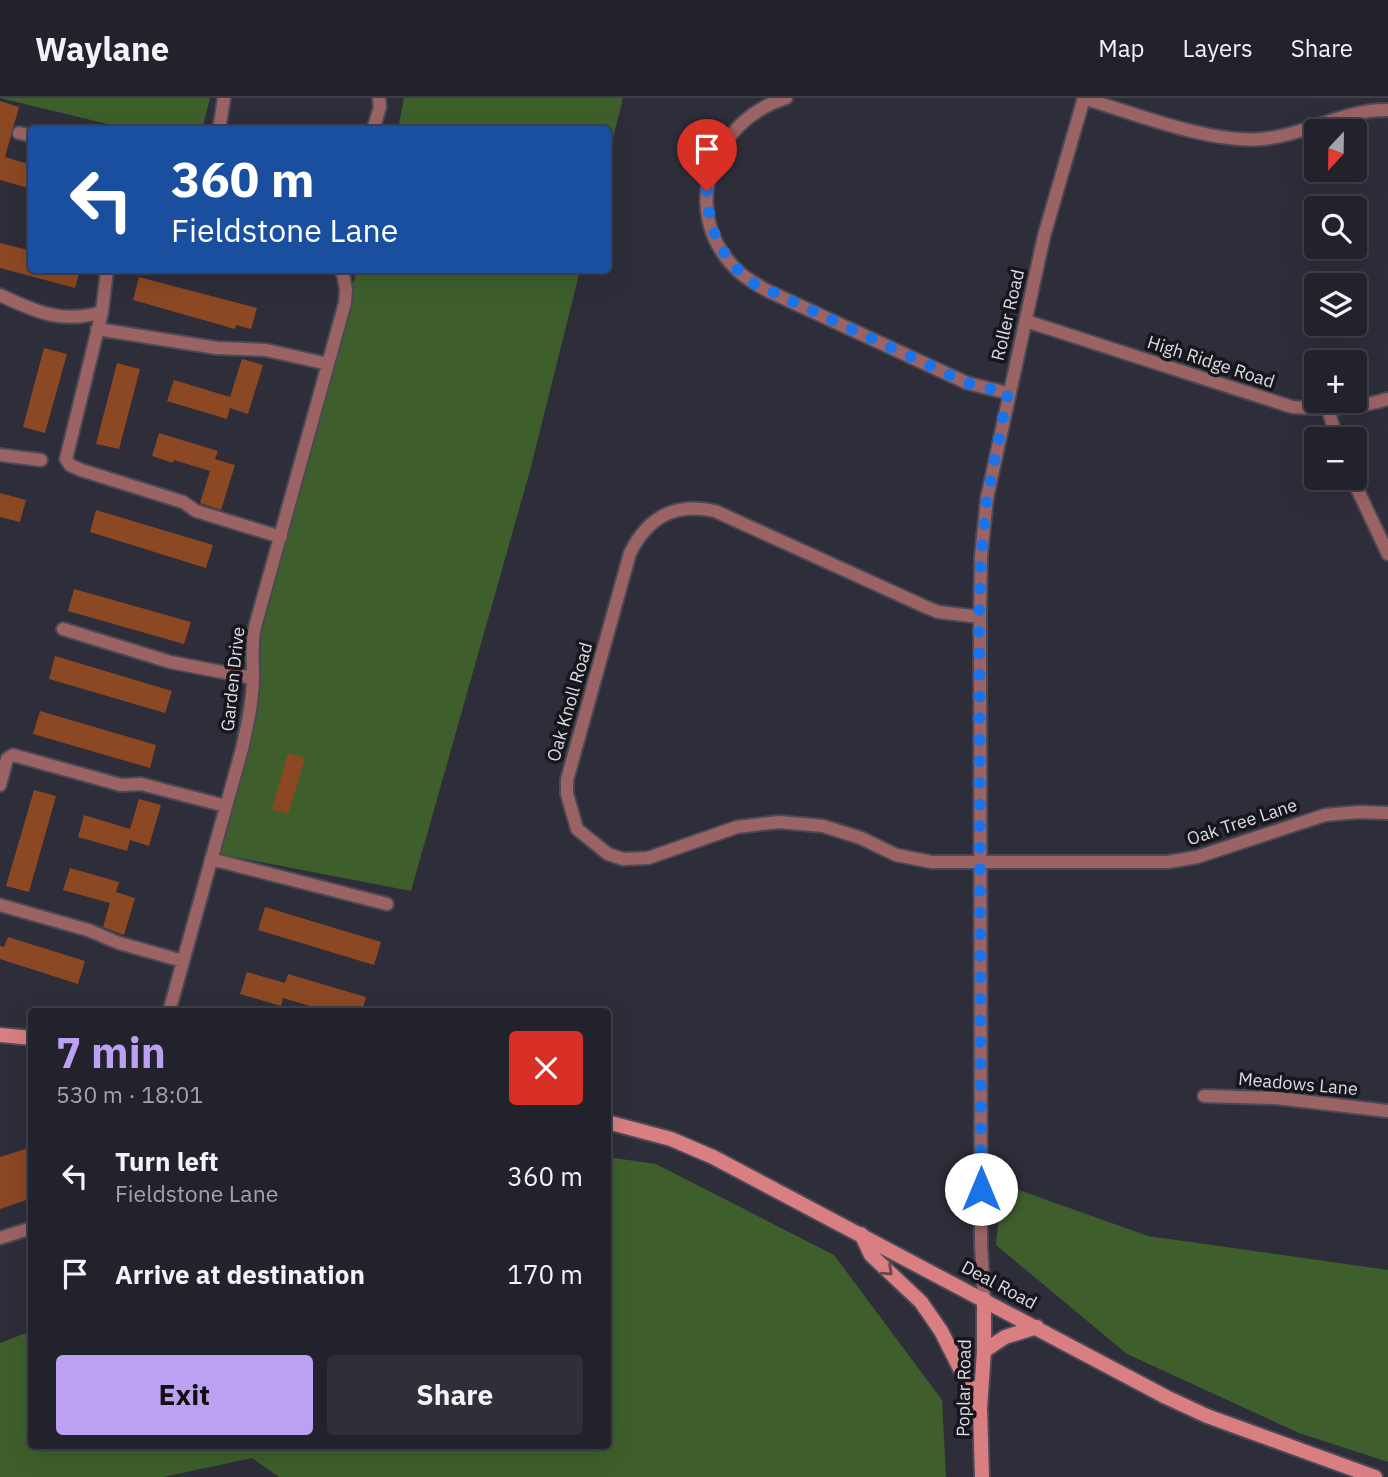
<!DOCTYPE html>
<html lang="en">
<head>
<meta charset="utf-8">
<style>
  body { margin:0; font-family:"IBM Plex Sans",sans-serif; background:#2e2f38; color:#f1f3f6; height:100vh; display:flex; flex-direction:column; font-size:26px; white-space:nowrap }
  * { box-sizing:border-box; margin:0 }
  p { font-size:23px; color:#a2a4a9 }
  .icon { flex:none; width:38px; height:38px; fill:none; stroke:currentColor; stroke-width:2; stroke-linecap:round; stroke-linejoin:round }
  .map { position:relative; flex:1; overflow:hidden }
  .drawer { position:absolute; left:28px; top:910px; width:583px; height:441px; display:flex; flex-direction:column; background:#22222c; border-radius:7px; box-shadow:0 7px 28px #0002,0 0 0 2px #3f3f48 }
  .drawer>* { flex:none }
  .guide { position:absolute; left:28px; top:28px; width:583px; height:147px; border-radius:7px; box-shadow:0 7px 28px #0002,0 0 0 2px #3f3f48; background:#1a4fa0; color:#fff; overflow:hidden }
  .needle { width:46px; rotate:202deg }
  .controls { position:absolute; left:1304px; top:21px; display:grid; gap:14px }
  .controls a { display:grid; place-items:center; width:63px; height:63px; border-radius:7px; background:#22222c; box-shadow:0 7px 28px #0002,0 0 0 2px #3f3f48; font-size:35px }
  .pin { position:absolute; display:grid; place-items:center; width:60px; height:60px; color:#fff; margin:-72px -30px; border-radius:50% 50% 50% 0; rotate:-45deg; box-shadow:0 0 7px #0007 }
  .pin .icon { rotate:45deg }
  .me { position:absolute; width:77px; margin:-38px; rotate:0deg; stroke-linejoin:round; filter:drop-shadow(0 0 5px #0008) }
  .turn { display:flex; align-items:center; gap:24px; height:147px; padding:0 28px; font-size:32px }
  .turn .icon { width:91px; height:91px; stroke-width:2.5 }
  .turn b { display:block; font-size:49px; line-height:60px }
  .round { display:grid; place-items:center; flex:none; width:74px; height:74px; border-radius:7px; background:#2e2f38 }
  .summary { display:flex; align-items:center; justify-content:space-between; height:119px; padding:0 28px }
  h1 { font-size:42px; font-weight:800; line-height:52px; color:#bca0f2 }
  .button { display:flex; gap:14px; margin-top:auto; padding:14px 28px }
  .button a { flex:1; height:80px; border-radius:7px; background:#bca0f2; color:#111; font-size:28px; font-weight:800; line-height:80px; text-align:center }
  .button a+a { background:#2e2f38; color:#f1f3f6 }
  ul { padding:0; list-style:none }
  li { display:flex; align-items:center; gap:21px; height:98px; padding:0 28px }
  li div { flex:1 }
  li b { display:block; font-size:26px }
  li em { font-style:normal }
  header { display:flex; align-items:center; gap:42px; box-sizing:border-box; height:98px; padding:0 35px; background:#22222c; border-bottom:2px solid #3f3f48 }
  header strong { font-size:33px }
  nav { display:flex; gap:38px; margin-inline-start:auto; font-size:24px }
  .map>svg:first-child { display:block }
  .green { fill:#3e5f2c }
  .building { fill:#8c4822 }
  .lines { fill:none; stroke-linecap:round; stroke-linejoin:round }
  .street-casing { stroke:#4a4955; stroke-width:16 }
  .secondary-casing { stroke:#4a4955; stroke-width:18 }
  .street { stroke:#9c6364; stroke-width:12 }
  .secondary { stroke:#d97f82; stroke-width:14 }
  .oneway { stroke:#6e454a }
  .route { stroke:#1a73e8; stroke-width:12; stroke-dasharray:0 21.6 }
  .labels { text-anchor:middle; stroke-width:7; stroke-linejoin:round; paint-order:stroke }
  .street-label { font-size:18px; fill:#dcdce4; stroke:#17161c }
</style>
</head>
<body>
<header>
<strong>Waylane</strong>
<nav><a>Map</a><a>Layers</a><a>Share</a></nav>
</header>
<div class="map">
<svg width="1388" height="1379" viewBox="0 0 1388 1379">
  <rect width="100%" height="100%" fill="#2e2d3a"/>
  <path class="green" d="M 0,0 L 210,0 L 202,32 L 128,31 Z
    M 404,0 L 623,0 L 607,64 L 607,32 L 398,31 Z
    M 357,172 L 580,172 L 529,376 L 411,793 L 214,755 L 266,485 Z
    M 607,1059 L 656,1066 L 834,1157 L 942,1302 L 946,1379 L 279,1379 L 252,1360 L 164,1379 L 0,1379 L 0,1245 L 31,1233 L 32,1348 L 607,1348 Z
    M 1002,1086 L 1148,1138 L 1388,1172 L 1388,1364 L 1299,1335 L 1127,1256 L 996,1147 Z"/>
  <path class="building" d="M 0,3 L 19,9 L 5,59 L 32,67 L 32,91 L 0,82 Z
    M 0,145 L 32,153 L 32,172 L 80,172 L 75,190 L 0,170 Z
    M 139,179 L 257,210 L 251,231 L 236,227 L 235,231 L 133,202 Z
    M 44,250 L 67,256 L 45,335 L 23,329 Z
    M 242,261 L 263,267 L 248,316 L 230,310 L 227,321 L 167,303 L 174,282 L 230,299 Z
    M 117,265 L 140,271 L 119,351 L 96,346 Z
    M 159,335 L 218,353 L 215,361 L 235,367 L 221,412 L 200,405 L 210,373 L 174,362 L 173,365 L 152,358 Z
    M 0,395 L 26,402 L 20,424 L 0,419 Z
    M 96,412 L 213,447 L 206,470 L 90,434 Z
    M 74,491 L 191,524 L 184,546 L 68,513 Z
    M 55,558 L 172,593 L 165,615 L 49,581 Z
    M 40,613 L 156,647 L 150,670 L 33,636 Z
    M 288,655 L 305,660 L 288,716 L 272,711 Z
    M 34,692 L 56,698 L 29,794 L 6,788 Z
    M 139,701 L 161,707 L 149,748 L 130,742 L 127,753 L 78,739 L 84,717 L 130,731 Z
    M 70,770 L 119,784 L 116,794 L 135,800 L 124,837 L 103,829 L 110,805 L 63,792 Z
    M 265,809 L 381,844 L 374,867 L 258,832 Z
    M 8,839 L 85,863 L 78,886 L 0,861 L 0,848 L 4,849 Z
    M 247,874 L 285,885 L 288,876 L 366,899 L 362,914 L 330,914 L 283,900 L 281,908 L 240,896 Z
    M 32,1049 L 32,1100 L 0,1111 L 0,1059 Z"/>
  <g class="lines">
    <g class="street-casing">
      <path id="street" d="M 786,0 C 712,23 677,114 737,172 C 746,181 757,187 768,193 L 967,285 L 1008,295
        M 1083,0 C 1133,15 1211,46 1262,41 C 1306,37 1344,11 1388,12
        M 219,32 L 224,0
        M 373,32 L 380,9 L 379,0
        M 19,35 L 32,38
        M 107,172 L 102,214 L 66,361 L 70,367 L 81,372 L 183,404 L 196,413 L 281,439
        M 0,197 C 36,214 62,226 102,214
        M 1026,223 L 1292,309 C 1326,311 1355,311 1388,301
        M 97,231 L 217,250 L 266,252 L 328,266
        M 1328,311 L 1337,341
        M 0,357 L 41,362
        M 1352,380 L 1388,456
        M 980,519 L 938,514 L 926,509 L 715,413 C 675,404 648,419 630,455 L 567,682 L 567,696 L 577,731 L 608,756 L 623,761 L 648,760 L 737,729 L 779,724 L 823,728 L 861,740 L 896,757 L 932,764 L 1168,764 L 1197,759 L 1325,717 L 1359,714 L 1388,715
        M 63,531 L 170,564 L 253,580
        M 0,687 L 7,661 L 13,657 L 121,687 L 141,686 L 226,708
        M 211,761 L 387,806
        M 0,807 L 88,832 L 119,845 L 183,863
        M 169,914 L 242,651 C 247,628 253,603 253,579 C 253,561 251,547 255,529 L 345,205 L 346,191 L 342,172
        M 1204,998 L 1276,1000 L 1388,1013
        M 0,1140 L 32,1130
        M 984,1201 L 981,1146 L 980,519 L 981,458 L 987,400 L 1044,138 L 1084,0"/>
    </g>
    <g class="secondary-casing">
      <path id="secondary" d="M 0,937 L 32,940
        M 607,1024 L 671,1041 L 713,1059 L 1166,1299 L 1207,1318 L 1375,1379
        M 861,1136 L 871,1157 L 921,1204 L 941,1233 L 980,1310
        M 984,1253 L 1005,1239 L 1037,1229
        M 982,1379 L 980,1310 L 984,1253 L 984,1201"/>
    </g>
    <use href="#street" class="street"/>
    <use href="#secondary" class="secondary"/>
  </g>
  <defs><path id="oneway-chevron" d="M-2-3.5L2.5 0L-2 3.5" fill="none" stroke-width="1.6" stroke-linecap="round" stroke-linejoin="round" transform="scale(1.75)"/></defs>
  <use class="oneway" href="#oneway-chevron" transform="translate(888 1173) rotate(43)"/>
  <g class="lines">
    <path class="route" d="M 707,93 C 708,132 721,159 751,184 L 967,285 L 1008,295 L 987,400 L 981,458 L 979,519 L 981,1091"/>
  </g>
  <g class="labels">
    <g class="street-label">
      <text transform="translate(1008 217) rotate(-77)" y="6">Roller Road</text>
      <text transform="translate(1211 264) rotate(18)" y="6">High Ridge Road</text>
      <text transform="translate(233 581) rotate(-84)" y="6">Garden Drive</text>
      <text transform="translate(570 604) rotate(-74)" y="6">Oak Knoll Road</text>
      <text transform="translate(1242 724) rotate(-18)" y="6">Oak Tree Lane</text>
      <text transform="translate(1298 986) rotate(5)" y="6">Meadows Lane</text>
      <text transform="translate(999 1187) rotate(28)" y="6">Deal Road</text>
      <text transform="translate(964 1290) rotate(-89)" y="6">Poplar Road</text>
    </g>
  </g>
</svg>
<div class="controls">
<a><svg class="needle" viewBox="-14 -14 28 28"><path d="M0-13l5 13h-10z" fill="#e53935"/><path d="M0 13l5-13h-10z" fill="#a2a4a9"/></svg></a>
<a><svg class="icon" aria-label="search" viewBox="0 0 24 24"><circle cx="10" cy="10" r="6"/><path d="M15 15l6 6"/></svg></a>
<a><svg class="icon" aria-label="layers" viewBox="0 0 24 24"><path d="M12 4l9 5-9 5-9-5zM3 14l9 5 9-5"/></svg></a>
<a>+</a>
<a>−</a>
</div>
<div class="pin" style="left:707px;top:93px;background:#d93025"><svg class="icon" aria-label="arrive" viewBox="0 0 24 24"><path d="M6 21V4h12l-3 4 3 4H6"/></svg></div>
<svg class="me" style="left:981px;top:1091px" viewBox="-20 -20 40 40"><circle r="19" fill="#fff"/><path d="M0-13L10 11 0 6-10 11z" fill="#1a73e8"/></svg>
<div class="guide">
<div class="turn"><svg class="icon" aria-label="left" viewBox="0 0 24 24"><path d="M17 20v-9H6M10 6l-5 5 5 5"/></svg><div><b>360 m</b>Fieldstone Lane</div></div>
</div>
<section class="drawer">
<div class="summary"><div><h1>7 min</h1><p>530 m · 18:01</p></div><a class="round" style="background:#d93025;color:#fff"><svg class="icon" aria-label="close" viewBox="0 0 24 24"><path d="M6 6l12 12M18 6L6 18"/></svg></a></div>
<ul>
<li><svg class="icon" aria-label="left" viewBox="0 0 24 24"><path d="M17 20v-9H6M10 6l-5 5 5 5"/></svg><div><b>Turn left</b><p>Fieldstone Lane</p></div><em>360 m</em></li>
<li><svg class="icon" aria-label="arrive" viewBox="0 0 24 24"><path d="M6 21V4h12l-3 4 3 4H6"/></svg><div><b>Arrive at destination</b></div><em>170 m</em></li>
</ul>
<div class="button"><a>Exit</a><a>Share</a></div>
</section>
</div>
</body>
</html>
